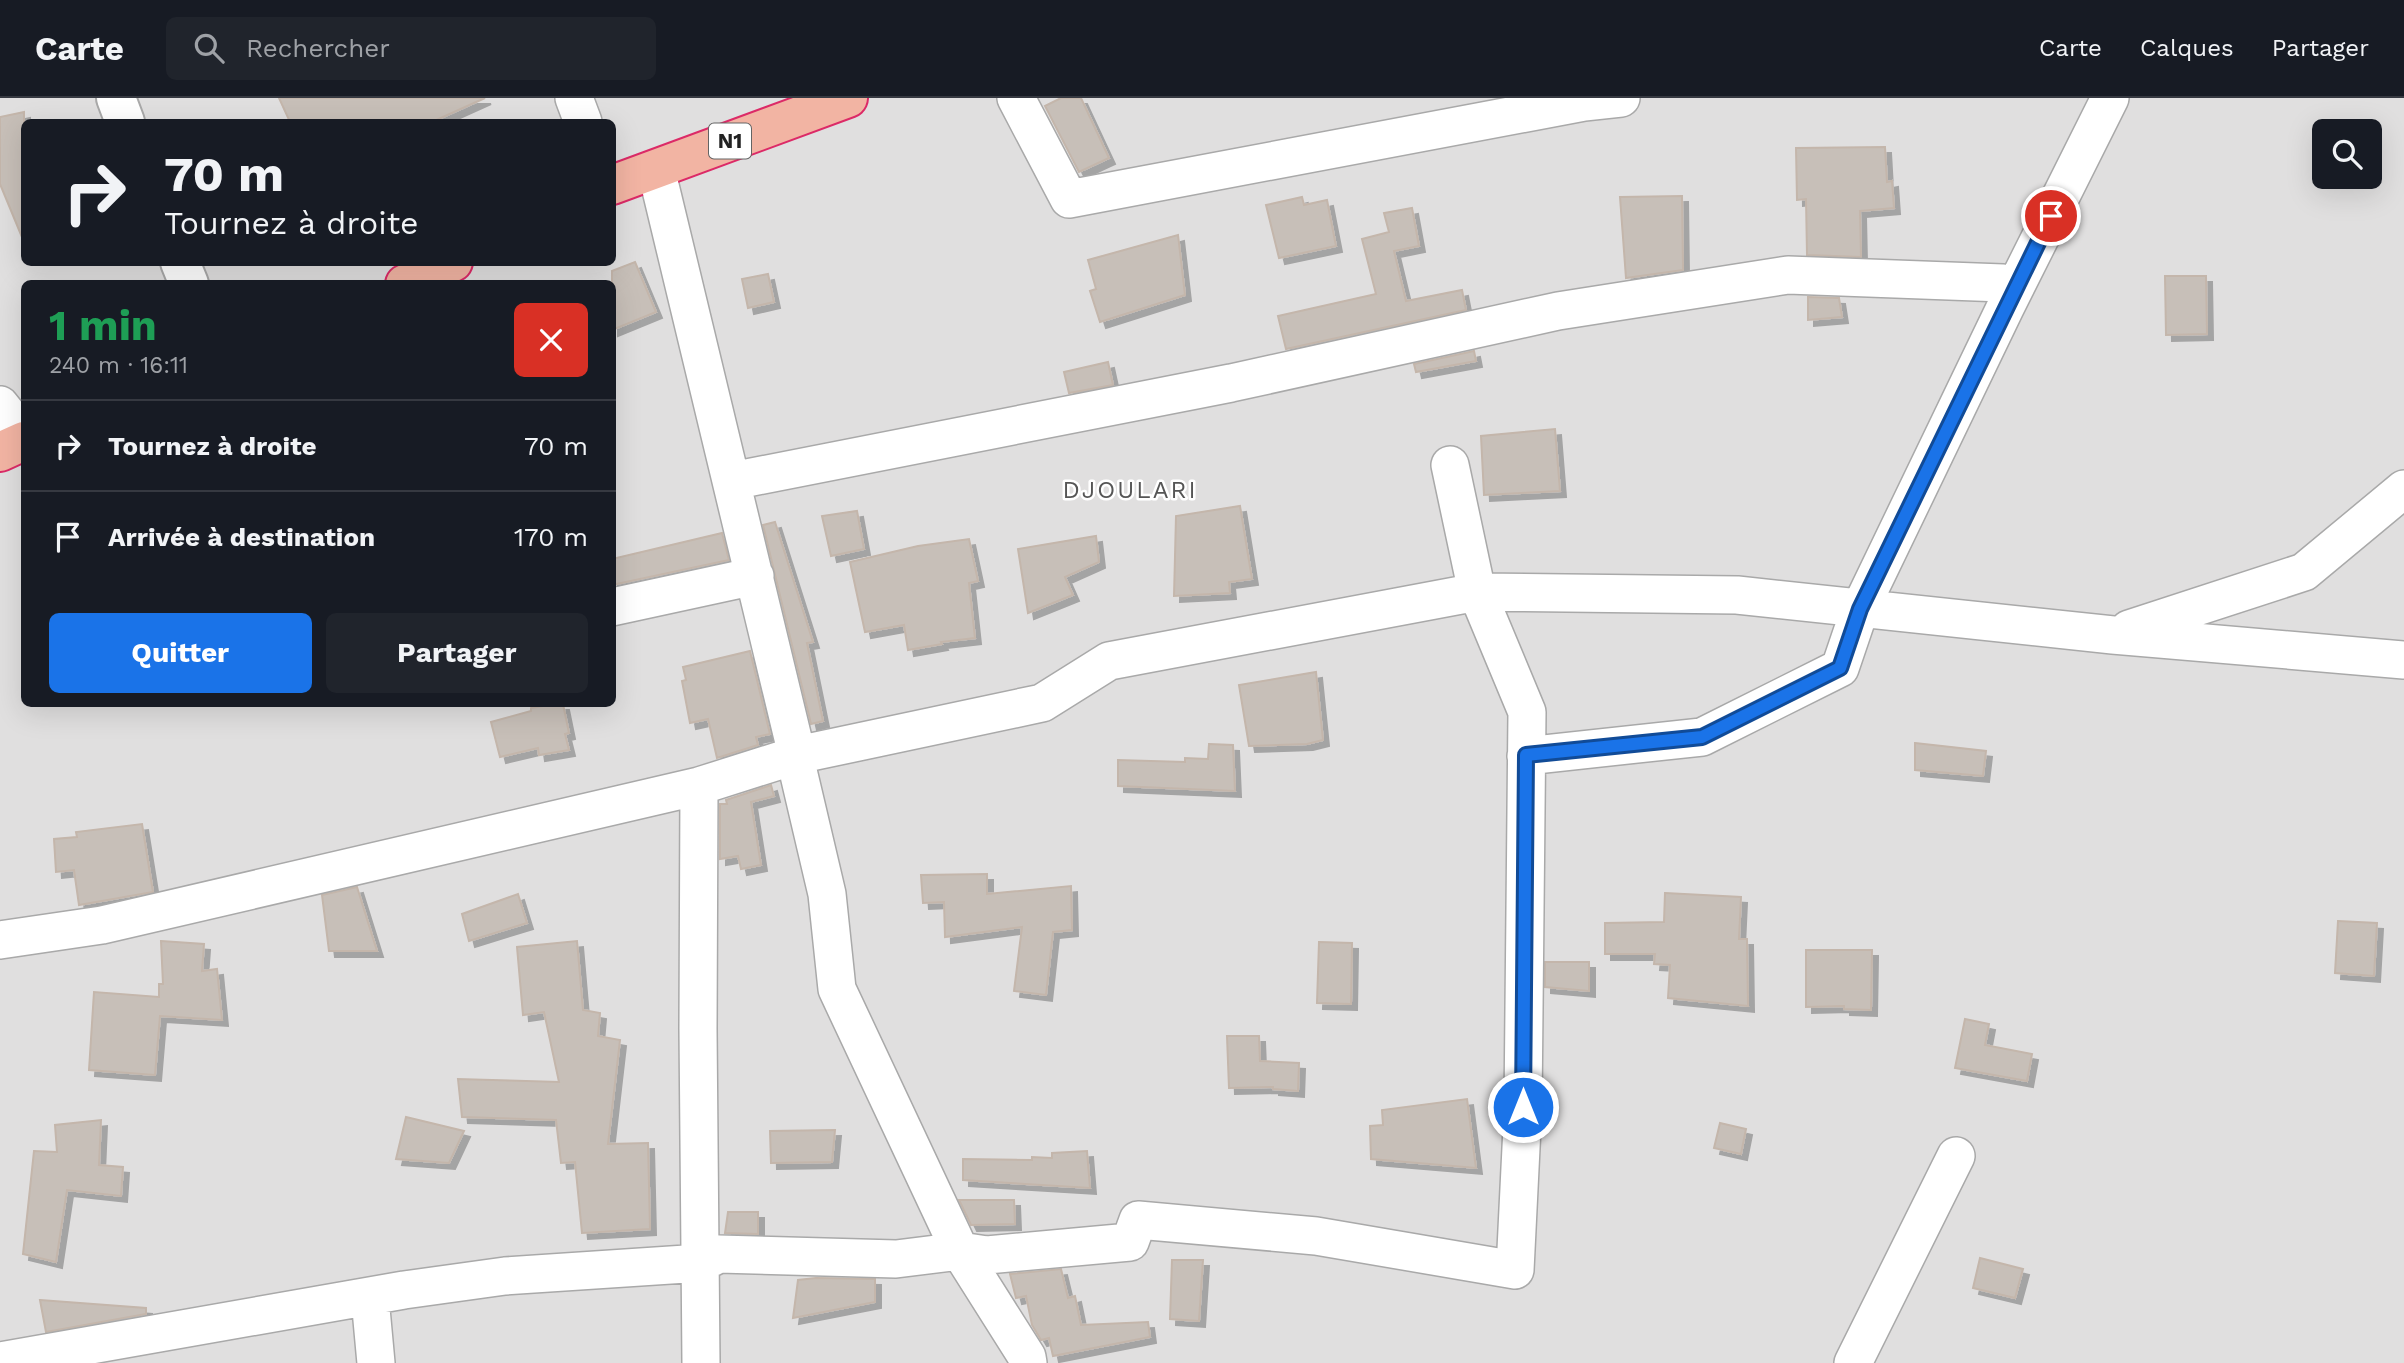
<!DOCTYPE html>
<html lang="fr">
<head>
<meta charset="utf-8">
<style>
  body { margin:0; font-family:"Work Sans",sans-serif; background:#20242c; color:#f1f3f6; height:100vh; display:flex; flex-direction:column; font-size:26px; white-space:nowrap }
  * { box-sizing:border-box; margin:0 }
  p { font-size:23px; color:#9ea1a6 }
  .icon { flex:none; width:38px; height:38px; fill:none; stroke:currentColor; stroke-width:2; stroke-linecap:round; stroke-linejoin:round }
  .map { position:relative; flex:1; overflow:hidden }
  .details { position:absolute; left:21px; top:182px; width:595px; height:427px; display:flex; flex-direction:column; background:#171b24; border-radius:10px; box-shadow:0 7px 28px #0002 }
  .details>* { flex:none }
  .hud { position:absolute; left:21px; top:21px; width:595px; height:147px; border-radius:10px; box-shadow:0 7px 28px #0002; background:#171b24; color:#f1f3f6; overflow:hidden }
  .fabs { position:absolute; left:2312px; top:21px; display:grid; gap:14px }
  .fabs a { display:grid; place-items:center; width:70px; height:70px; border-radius:10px; background:#171b24; box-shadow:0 7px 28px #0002; font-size:35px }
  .pin { position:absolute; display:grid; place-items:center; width:60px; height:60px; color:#fff; margin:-30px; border:4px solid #fff; border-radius:50%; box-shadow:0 2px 7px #0007 }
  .me { position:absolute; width:77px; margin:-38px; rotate:0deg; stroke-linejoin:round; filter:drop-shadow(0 0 5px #0008) }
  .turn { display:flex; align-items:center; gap:24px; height:147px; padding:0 28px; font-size:32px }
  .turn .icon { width:91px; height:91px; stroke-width:2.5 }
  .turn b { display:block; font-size:49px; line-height:60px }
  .round { display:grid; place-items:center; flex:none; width:74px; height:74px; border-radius:10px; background:#20242c }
  .overview { display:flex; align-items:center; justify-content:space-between; height:119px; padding:0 28px }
  h1 { font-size:42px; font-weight:700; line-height:52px; color:#1e9e55 }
  .primary-button { display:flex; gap:14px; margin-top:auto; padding:14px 28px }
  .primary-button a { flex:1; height:80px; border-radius:10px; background:#1a73e8; color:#fff; font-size:28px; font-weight:700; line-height:80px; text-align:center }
  .primary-button a+a { background:#20242c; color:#f1f3f6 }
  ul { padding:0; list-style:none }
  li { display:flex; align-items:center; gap:21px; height:91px; padding:0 28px; border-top:2px solid #363941 }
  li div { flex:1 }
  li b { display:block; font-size:26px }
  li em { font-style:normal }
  header { display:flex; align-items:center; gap:42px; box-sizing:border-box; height:98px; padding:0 35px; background:#171b24; border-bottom:2px solid #363941 }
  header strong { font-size:33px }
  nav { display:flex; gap:38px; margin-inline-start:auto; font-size:24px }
  .search { width:490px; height:63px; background:#20242c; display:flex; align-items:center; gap:18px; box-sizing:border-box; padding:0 24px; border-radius:10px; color:#9ea1a6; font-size:26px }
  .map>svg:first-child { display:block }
  .residential { fill:#e0dfdf; fill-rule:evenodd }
  .building { fill:#c7bfb8; stroke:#c4b6ab; stroke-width:2; filter:url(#shadow) }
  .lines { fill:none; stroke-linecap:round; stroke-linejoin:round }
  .minor-casing { stroke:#a9a9a9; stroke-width:40 }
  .tertiary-casing { stroke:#a9a9a9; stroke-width:42 }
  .trunk-casing { stroke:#dc2a67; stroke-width:42 }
  .minor { stroke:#fff; stroke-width:37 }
  .tertiary { stroke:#fff; stroke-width:38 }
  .trunk { stroke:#f2b4a3; stroke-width:38 }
  .route-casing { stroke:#114b97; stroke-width:18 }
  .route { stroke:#1a73e8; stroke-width:12 }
  .labels { text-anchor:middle; stroke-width:5; stroke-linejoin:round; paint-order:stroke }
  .shield { fill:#fff; stroke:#646464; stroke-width:2 }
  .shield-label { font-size:21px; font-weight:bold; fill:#222 }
  .neighbourhood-label { font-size:24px; letter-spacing:2px; fill:#555; stroke:#fff }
</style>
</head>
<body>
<header>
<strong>Carte</strong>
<div class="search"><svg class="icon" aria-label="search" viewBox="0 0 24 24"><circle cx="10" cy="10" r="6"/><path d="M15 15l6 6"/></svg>Rechercher</div>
<nav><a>Carte</a><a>Calques</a><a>Partager</a></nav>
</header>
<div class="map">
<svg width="2404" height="1265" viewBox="0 0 2404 1265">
  <defs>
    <filter id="shadow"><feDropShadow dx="6" dy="6" stdDeviation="0" flood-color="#0004"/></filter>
  </defs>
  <rect width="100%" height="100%" fill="#f2efe9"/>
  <path class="residential" d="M 0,0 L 2404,0 L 2404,1265 L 0,1265 ZM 24,24 L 612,24 L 612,164 L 24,164 ZM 2324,33 L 2370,33 L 2370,79 L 2324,79 ZM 24,186 L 612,186 L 612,606 L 24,606 Z"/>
  <path class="building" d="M 279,0 L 485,0 L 432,24 L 290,24 Z
    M 1061,0 L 1081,0 L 1109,60 L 1079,74 L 1045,8 Z
    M 24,14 L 24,144 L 0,86 L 0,19 Z
    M 1885,49 L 1887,84 L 1892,83 L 1894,110 L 1860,113 L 1861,159 L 1807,157 L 1806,101 L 1797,102 L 1796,50 Z
    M 1682,98 L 1683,172 L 1626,180 L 1620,99 Z
    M 1302,99 L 1304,107 L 1327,102 L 1336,148 L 1279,160 L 1266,107 Z
    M 1412,110 L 1419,148 L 1394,153 L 1406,203 L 1462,192 L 1466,212 L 1286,251 L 1278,218 L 1376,196 L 1362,141 L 1389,134 L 1384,115 Z
    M 1178,137 L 1185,197 L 1100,224 L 1090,193 L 1096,191 L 1088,162 Z
    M 635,164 L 656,214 L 612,232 L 612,173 Z
    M 768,176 L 774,204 L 748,210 L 742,181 Z
    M 2165,178 L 2206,178 L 2207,236 L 2166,237 Z
    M 1808,199 L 1839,200 L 1842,219 L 1808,222 Z
    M 1474,253 L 1476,263 L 1416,274 L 1414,266 Z
    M 1108,264 L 1113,287 L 1069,295 L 1064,274 Z
    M 1555,331 L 1560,393 L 1484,397 L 1481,338 Z
    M 1240,408 L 1252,481 L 1229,484 L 1230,495 L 1174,498 L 1176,418 Z
    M 857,413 L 864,451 L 831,458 L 822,418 Z
    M 775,424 L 813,544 L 807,545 L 823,623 L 811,626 L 763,427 Z
    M 722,435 L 729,462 L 612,487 L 612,461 Z
    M 1096,438 L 1099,464 L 1065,479 L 1073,497 L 1028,515 L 1018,451 Z
    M 969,441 L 978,483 L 969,485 L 975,540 L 941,544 L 942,546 L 908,552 L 904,527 L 865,534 L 850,464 L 918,448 Z
    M 750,553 L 770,636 L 756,639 L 758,647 L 717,660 L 708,621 L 690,625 L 682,583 L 686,582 L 683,569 Z
    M 1316,574 L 1323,642 L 1307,646 L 1249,648 L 1239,587 Z
    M 555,606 L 563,606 L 569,635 L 565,636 L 569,652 L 539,657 L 538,650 L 500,659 L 491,624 L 531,613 L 531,610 Z
    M 1915,645 L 1986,653 L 1983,678 L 1915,672 Z
    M 1209,646 L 1233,647 L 1235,693 L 1118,688 L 1118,662 L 1185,664 L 1185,660 L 1208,661 Z
    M 771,687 L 774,698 L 751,704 L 761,767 L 741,771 L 738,758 L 720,761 L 720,706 L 727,706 L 726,702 Z
    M 142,726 L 153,794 L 79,807 L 74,772 L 56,774 L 54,741 L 77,739 L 76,734 Z
    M 987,776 L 987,796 L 1071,788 L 1072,832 L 1053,834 L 1046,897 L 1014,893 L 1022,829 L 945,839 L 944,804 L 923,805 L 921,777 Z
    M 357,789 L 377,853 L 329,853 L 322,797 Z
    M 1665,795 L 1741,799 L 1739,841 L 1747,841 L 1748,908 L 1668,900 L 1670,867 L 1654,866 L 1655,856 L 1605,856 L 1605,825 L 1664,824 Z
    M 518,796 L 527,825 L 469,843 L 462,816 Z
    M 2338,823 L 2377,825 L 2374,878 L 2335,875 Z
    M 161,843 L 204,846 L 202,873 L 217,871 L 222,922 L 160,918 L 155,977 L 89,972 L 94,894 L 159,899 L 159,886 L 163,886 Z
    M 577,843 L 583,912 L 600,915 L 598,938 L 620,942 L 608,1046 L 648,1045 L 650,1131 L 582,1135 L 575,1064 L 561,1065 L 556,1022 L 462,1019 L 458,981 L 559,984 L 544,914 L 523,917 L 517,849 Z
    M 1319,844 L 1352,845 L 1351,906 L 1317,905 Z
    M 1806,852 L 1872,852 L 1871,912 L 1844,911 L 1844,908 L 1806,909 Z
    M 1545,864 L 1589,864 L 1589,893 L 1545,889 Z
    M 1965,921 L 1989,926 L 1985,947 L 2032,956 L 2027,983 L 1955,970 Z
    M 1227,938 L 1259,938 L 1260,963 L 1299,965 L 1298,993 L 1273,991 L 1273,989 L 1229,990 Z
    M 1467,1001 L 1476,1070 L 1371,1061 L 1370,1028 L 1383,1027 L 1382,1012 Z
    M 406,1019 L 464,1033 L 449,1065 L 396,1061 Z
    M 101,1022 L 99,1067 L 123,1069 L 121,1098 L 67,1092 L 56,1164 L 23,1156 L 34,1053 L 57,1054 L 55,1027 Z
    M 1720,1025 L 1746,1031 L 1741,1056 L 1714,1050 Z
    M 835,1032 L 832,1064 L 771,1065 L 770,1033 Z
    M 1087,1053 L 1090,1090 L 963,1082 L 963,1061 L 1032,1062 L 1032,1059 L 1052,1060 L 1052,1055 Z
    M 959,1102 L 1014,1102 L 1015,1126 L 971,1127 Z
    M 728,1114 L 758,1114 L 758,1136 L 725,1135 Z
    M 1980,1160 L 2023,1171 L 2015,1200 L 1973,1190 Z
    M 1172,1162 L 1203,1162 L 1199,1223 L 1170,1221 Z
    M 1061,1171 L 1068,1200 L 1075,1198 L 1081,1227 L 1148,1224 L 1150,1239 L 1053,1258 L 1049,1240 L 1041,1242 L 1032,1227 L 1026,1198 L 1016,1200 L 1010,1176 Z
    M 816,1180 L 875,1181 L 875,1204 L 793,1220 L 798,1182 Z
    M 40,1202 L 146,1210 L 146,1216 L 46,1234 Z"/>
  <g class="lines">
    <g class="minor-casing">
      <path id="minor" d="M 574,0 L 583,24
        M 1016,0 L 1069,101 L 1584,4 L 1621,0
        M 656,71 L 797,657 L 796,664 L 827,796 L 837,891 L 960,1153 L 1027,1259 L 1028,1265
        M 0,307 L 24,337
        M 732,383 L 1231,285 L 1558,213 L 1788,177 L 2003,185 L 2016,188
        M 612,509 L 755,478
        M 2129,531 L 2304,474 L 2404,391
        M 1526,658 L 1702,639 L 1840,570 L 1860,511 L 2005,210 L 2110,0
        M 699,688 L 698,931 L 701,1265
        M 0,842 L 102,827 L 699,688 L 797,657 L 1042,605 L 1109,563 L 1477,494 L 1737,497 L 2113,537 L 2404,562
        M 370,1200 L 376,1265
        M 0,1263 L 404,1192 L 505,1178 L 701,1165 L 719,1156 L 896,1161 L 960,1153 L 987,1157 L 1130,1144 L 1138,1122 L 1316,1138 L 1515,1172 L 1523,1009 L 1527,614 L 1477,494 L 1450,367
        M 1853,1265 L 1956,1058"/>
    </g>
    <g class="tertiary-casing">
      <path id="tertiary" d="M 116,0 L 125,24
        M 180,164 L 189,186"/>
    </g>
    <g class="trunk-casing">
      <path id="trunk" d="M 612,87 L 848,0
        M 405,186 L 453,164
        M 0,354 L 24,343"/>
    </g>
    <use href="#minor" class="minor"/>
    <use href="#tertiary" class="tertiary"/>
    <use href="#trunk" class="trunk"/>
  </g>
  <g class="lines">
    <g class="route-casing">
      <path id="route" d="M 1523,1009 L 1526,657 L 1702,639 L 1840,570 L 1860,511 L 2051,118"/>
    </g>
    <use href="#route" class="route"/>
  </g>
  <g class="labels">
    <rect class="shield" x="709" y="25.5" width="42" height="35" rx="5"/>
    <g class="shield-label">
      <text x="730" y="50">N1</text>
    </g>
    <g class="neighbourhood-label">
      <text x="1130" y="400">DJOULARI</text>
    </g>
  </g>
</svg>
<div class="fabs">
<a><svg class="icon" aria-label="search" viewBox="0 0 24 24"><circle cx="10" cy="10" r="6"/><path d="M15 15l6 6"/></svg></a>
</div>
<div class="pin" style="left:2051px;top:118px;background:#d93025"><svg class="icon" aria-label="arrive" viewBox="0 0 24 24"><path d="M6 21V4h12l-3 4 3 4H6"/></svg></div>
<svg class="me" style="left:1523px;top:1009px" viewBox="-20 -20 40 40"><circle r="17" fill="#1a73e8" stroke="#fff" stroke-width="3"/><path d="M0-11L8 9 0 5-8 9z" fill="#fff"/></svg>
<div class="hud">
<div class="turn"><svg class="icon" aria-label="right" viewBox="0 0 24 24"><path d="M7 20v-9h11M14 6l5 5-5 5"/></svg><div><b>70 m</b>Tournez à droite</div></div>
</div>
<section class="details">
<div class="overview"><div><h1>1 min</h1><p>240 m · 16:11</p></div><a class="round" style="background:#d93025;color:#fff"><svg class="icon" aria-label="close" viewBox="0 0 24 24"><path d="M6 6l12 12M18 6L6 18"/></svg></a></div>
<ul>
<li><svg class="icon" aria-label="right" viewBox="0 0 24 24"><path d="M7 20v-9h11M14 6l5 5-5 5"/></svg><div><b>Tournez à droite</b></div><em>70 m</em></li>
<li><svg class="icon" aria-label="arrive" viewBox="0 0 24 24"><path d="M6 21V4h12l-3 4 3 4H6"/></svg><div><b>Arrivée à destination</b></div><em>170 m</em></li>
</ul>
<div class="primary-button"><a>Quitter</a><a>Partager</a></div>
</section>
</div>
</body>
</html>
